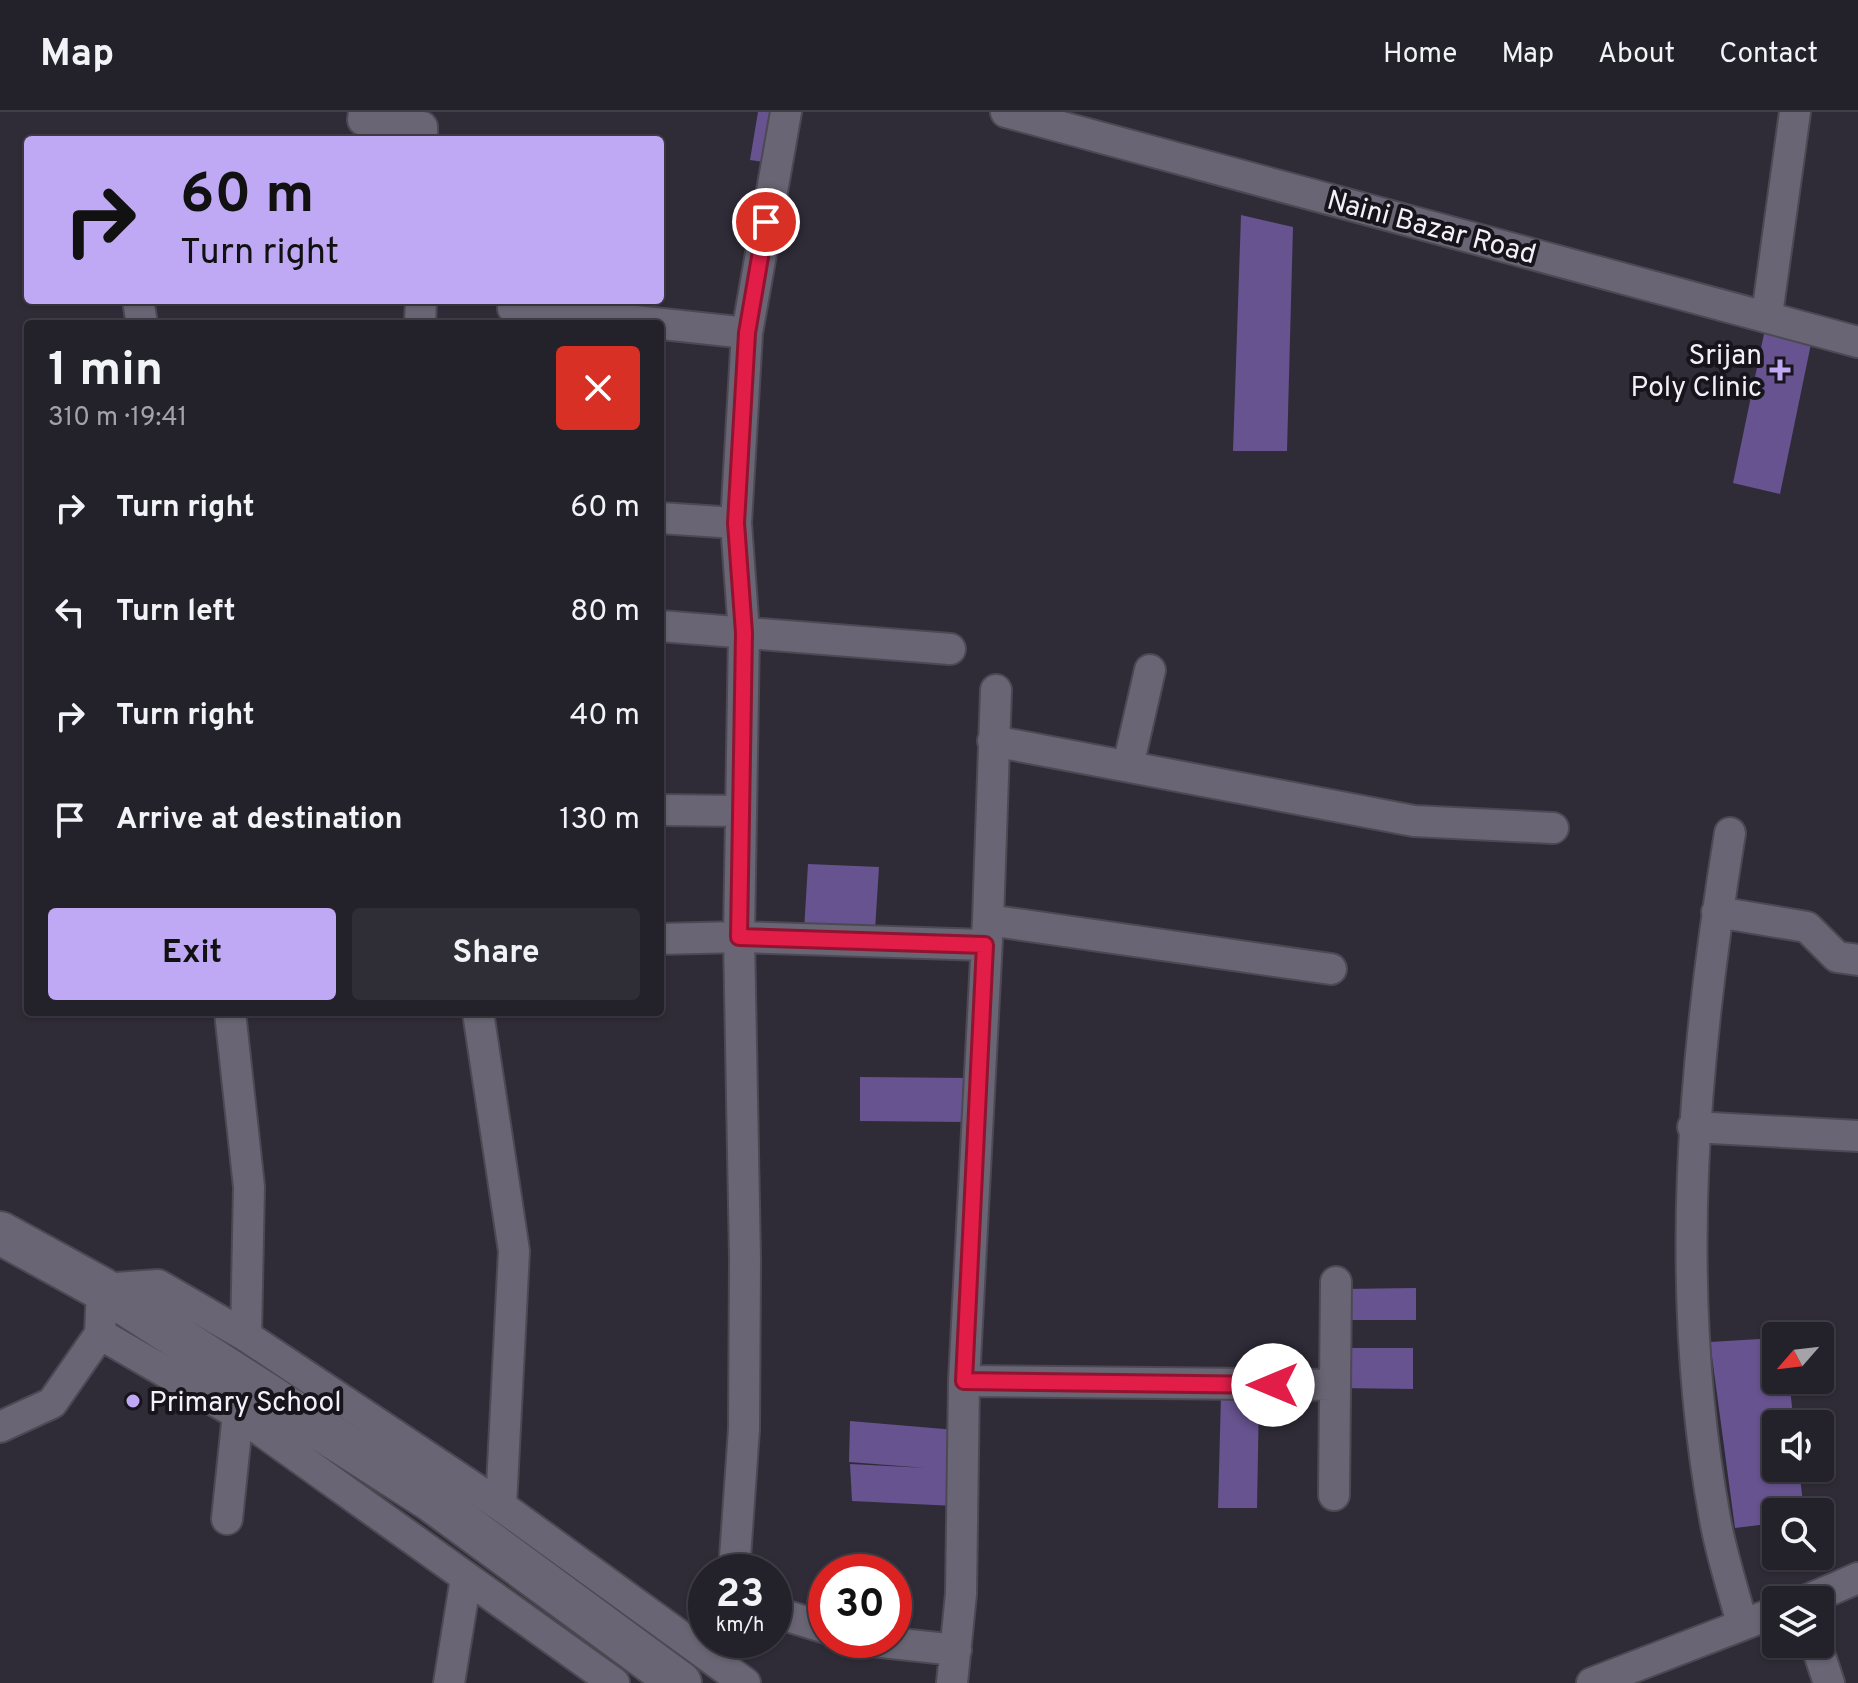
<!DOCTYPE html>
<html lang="en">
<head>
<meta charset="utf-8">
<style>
  body { margin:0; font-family:Overpass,sans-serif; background:#2f2e36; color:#f1f3f6; height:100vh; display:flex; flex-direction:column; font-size:30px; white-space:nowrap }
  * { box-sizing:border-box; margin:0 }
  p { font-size:26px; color:#a3a3a8 }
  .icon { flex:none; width:44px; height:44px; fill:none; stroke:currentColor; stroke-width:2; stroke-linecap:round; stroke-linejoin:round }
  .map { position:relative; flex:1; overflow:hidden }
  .panel { position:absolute; left:24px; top:208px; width:640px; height:696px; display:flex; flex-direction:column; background:#23212a; border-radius:8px; box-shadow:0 2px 6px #0004,0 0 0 2px #403e47 }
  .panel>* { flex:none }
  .hud { position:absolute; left:24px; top:24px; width:640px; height:168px; border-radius:8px; box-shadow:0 2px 6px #0004,0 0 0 2px #403e47; background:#bfa9f4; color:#111; overflow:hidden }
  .needle { width:52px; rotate:242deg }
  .tools { position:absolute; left:1762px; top:1210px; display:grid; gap:16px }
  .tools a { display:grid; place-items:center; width:72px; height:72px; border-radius:8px; background:#23212a; box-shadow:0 2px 6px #0004,0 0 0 2px #403e47; font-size:40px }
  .speed { position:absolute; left:688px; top:1442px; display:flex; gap:16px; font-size:40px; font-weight:700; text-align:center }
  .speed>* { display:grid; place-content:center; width:104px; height:104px; border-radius:50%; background:#23212a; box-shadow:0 2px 6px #0004,0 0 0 2px #403e47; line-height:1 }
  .speed small { font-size:20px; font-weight:400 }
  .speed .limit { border:12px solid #d22; background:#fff; color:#111 }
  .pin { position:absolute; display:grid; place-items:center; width:68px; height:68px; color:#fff; margin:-34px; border:4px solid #fff; border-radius:50%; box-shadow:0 2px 8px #0007 }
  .me { position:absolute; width:88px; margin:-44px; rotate:270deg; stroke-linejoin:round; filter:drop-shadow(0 0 6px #0008) }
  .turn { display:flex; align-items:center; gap:28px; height:168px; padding:0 24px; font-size:36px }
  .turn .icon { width:104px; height:104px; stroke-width:2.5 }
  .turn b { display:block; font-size:56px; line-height:68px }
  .round { display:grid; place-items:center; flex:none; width:84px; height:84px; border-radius:8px; background:#2f2e36 }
  .head { display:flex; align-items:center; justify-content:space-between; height:136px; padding:0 24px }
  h1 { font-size:48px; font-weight:700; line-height:60px }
  .button { display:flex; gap:16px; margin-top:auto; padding:16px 24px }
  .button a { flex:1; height:92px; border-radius:8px; background:#bfa9f4; color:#111; font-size:32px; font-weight:700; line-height:92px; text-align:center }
  .button a+a { background:#2f2e36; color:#f1f3f6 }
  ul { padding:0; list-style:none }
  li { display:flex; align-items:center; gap:24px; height:104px; padding:0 24px }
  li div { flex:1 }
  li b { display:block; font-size:30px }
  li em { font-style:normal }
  header { display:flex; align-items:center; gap:48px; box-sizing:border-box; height:112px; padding:0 40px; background:#23212a; border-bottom:2px solid #403e47 }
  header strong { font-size:38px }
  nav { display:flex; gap:44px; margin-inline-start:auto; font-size:28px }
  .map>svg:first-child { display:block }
  .building { fill:#67538f }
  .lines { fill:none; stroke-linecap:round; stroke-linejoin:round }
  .minor-casing { stroke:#4c4953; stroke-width:34 }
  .secondary-casing { stroke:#4c4953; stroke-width:46 }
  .minor { stroke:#696574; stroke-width:30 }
  .secondary { stroke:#696574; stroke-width:42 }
  .route-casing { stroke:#92132f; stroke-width:20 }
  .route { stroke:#e11d48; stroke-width:14 }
  .poi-dot { fill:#bfa9f4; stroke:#17151b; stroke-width:3 }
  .labels { text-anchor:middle; stroke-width:8; stroke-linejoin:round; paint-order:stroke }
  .street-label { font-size:28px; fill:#f2f0f8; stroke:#17151b }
  .poi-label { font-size:28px; fill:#f2f0f8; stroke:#17151b; text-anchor:end }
</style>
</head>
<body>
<header>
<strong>Map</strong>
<nav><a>Home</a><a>Map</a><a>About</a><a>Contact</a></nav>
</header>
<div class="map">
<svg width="1858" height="1571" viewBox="0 0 1858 1571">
  <rect width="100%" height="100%" fill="#2f2c38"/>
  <path class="building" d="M 758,0 L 773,0 L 764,50 L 750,48 Z
    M 1241,103 L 1293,115 L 1287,339 L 1233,339 Z
    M 1765,217 L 1812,227 L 1780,382 L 1733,371 Z
    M 808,752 L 879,755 L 875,818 L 804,818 Z
    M 860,965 L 968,966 L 964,1010 L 860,1009 Z
    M 1416,1176 L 1416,1208 L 1342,1208 L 1342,1177 Z
    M 1776,1226 L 1776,1268 L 1789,1268 L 1794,1312 L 1776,1312 L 1776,1356 L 1799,1356 L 1804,1400 L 1776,1400 L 1776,1411 L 1735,1416 L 1710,1230 Z
    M 1339,1236 L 1413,1236 L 1413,1277 L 1339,1276 Z
    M 1221,1283 L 1259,1285 L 1257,1396 L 1218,1396 Z
    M 850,1309 L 956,1318 L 955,1394 L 852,1389 L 850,1352 L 926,1356 L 849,1350 Z"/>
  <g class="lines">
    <g class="minor-casing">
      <path id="minor" d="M 364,0 L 363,8 L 422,15 L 422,28
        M 1006,0 L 1858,230
        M 138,188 L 142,212
        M 513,196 L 747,221 L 786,0
        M 1767,203 L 1795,0
        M 420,212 L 421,188
        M 660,406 L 736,411
        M 660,514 L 950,537
        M 993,629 L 1414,709 L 1553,716
        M 1128,654 L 1150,558
        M 660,698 L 741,699
        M 1730,721 C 1693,948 1673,1178 1715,1407 C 1721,1442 1733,1477 1742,1512
        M 1717,800 L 1807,815 L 1837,845 L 1858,848
        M 988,808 L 1331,857
        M 660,827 L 739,825 L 985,833
        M 230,900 L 249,1075 L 246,1224
        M 478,900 L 514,1139 L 501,1394
        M 1693,1015 L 1858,1024
        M 100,1222 L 238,1302 L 614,1571
        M 964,1269 L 1335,1273
        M 0,1315 L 52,1291 L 100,1222 L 102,1177 L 158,1173 L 246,1224 L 501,1394 L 745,1571
        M 1334,1383 L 1336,1170
        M 227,1407 L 238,1302
        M 734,1460 L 744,1317 L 745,1147 L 739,825 L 744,521 L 736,411 L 747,221
        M 1807,1488 L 1858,1466
        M 774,1500 L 826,1516
        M 863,1528 L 956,1538
        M 1816,1532 L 1829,1571
        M 449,1571 L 466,1466
        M 952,1571 L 961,1482 L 964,1269 L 988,808 L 996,578
        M 1592,1571 L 1776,1500"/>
    </g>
    <g class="secondary-casing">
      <path id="secondary" d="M 0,1121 L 102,1177 L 431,1388 L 680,1571"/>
    </g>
    <use href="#minor" class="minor"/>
    <use href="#secondary" class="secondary"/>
  </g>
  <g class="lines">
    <g class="route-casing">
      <path id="route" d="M 766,110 L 747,221 L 736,411 L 744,521 L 739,825 L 985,833 L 964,1269 L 1273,1273"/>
    </g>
    <use href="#route" class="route"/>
  </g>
  <g class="poi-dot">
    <path d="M1776 246h8v8h8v8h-8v8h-8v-8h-8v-8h8z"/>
    <circle cx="133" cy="1289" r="8"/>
  </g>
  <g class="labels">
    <g class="street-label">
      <text transform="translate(1432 114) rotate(15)" y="10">Naini Bazar Road</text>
    </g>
    <g class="poi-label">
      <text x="1762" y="252">Srijan<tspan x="1762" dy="32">Poly Clinic</tspan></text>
      <text x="149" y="1299" text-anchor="start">Primary School</text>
    </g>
  </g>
</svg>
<div class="tools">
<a><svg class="needle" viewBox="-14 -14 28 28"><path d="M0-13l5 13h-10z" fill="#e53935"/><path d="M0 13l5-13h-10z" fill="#a3a3a8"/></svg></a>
<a><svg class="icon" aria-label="sound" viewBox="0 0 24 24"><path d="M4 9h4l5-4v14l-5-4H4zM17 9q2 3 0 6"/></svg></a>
<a><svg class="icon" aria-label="search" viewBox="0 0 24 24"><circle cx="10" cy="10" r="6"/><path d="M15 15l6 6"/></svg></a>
<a><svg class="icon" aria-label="layers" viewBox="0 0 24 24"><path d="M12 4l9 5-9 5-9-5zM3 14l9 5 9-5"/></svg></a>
</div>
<div class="speed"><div>23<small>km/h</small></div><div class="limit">30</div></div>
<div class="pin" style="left:766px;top:110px;background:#d93025"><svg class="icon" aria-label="arrive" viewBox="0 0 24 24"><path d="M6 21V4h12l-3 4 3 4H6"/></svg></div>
<svg class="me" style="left:1273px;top:1273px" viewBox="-20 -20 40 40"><circle r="19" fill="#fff"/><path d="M0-13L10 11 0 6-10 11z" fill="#e11d48"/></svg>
<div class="hud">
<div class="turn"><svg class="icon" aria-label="right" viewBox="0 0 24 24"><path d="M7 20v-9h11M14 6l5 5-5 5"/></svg><div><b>60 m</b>Turn right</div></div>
</div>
<section class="panel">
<div class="head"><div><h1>1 min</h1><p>310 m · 19:41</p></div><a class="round" style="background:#d93025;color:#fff"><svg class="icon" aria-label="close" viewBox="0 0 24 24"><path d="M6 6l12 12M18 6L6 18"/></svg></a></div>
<ul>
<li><svg class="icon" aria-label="right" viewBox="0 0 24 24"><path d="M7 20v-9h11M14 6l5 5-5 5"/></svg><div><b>Turn right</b></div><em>60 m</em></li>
<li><svg class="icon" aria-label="left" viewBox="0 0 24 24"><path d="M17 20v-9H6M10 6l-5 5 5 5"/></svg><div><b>Turn left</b></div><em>80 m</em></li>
<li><svg class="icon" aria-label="right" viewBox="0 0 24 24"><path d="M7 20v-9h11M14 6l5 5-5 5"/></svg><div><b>Turn right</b></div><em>40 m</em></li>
<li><svg class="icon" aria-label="arrive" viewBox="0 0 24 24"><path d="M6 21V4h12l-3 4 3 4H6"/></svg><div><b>Arrive at destination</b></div><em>130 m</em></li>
</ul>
<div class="button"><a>Exit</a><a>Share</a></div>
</section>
</div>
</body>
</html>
